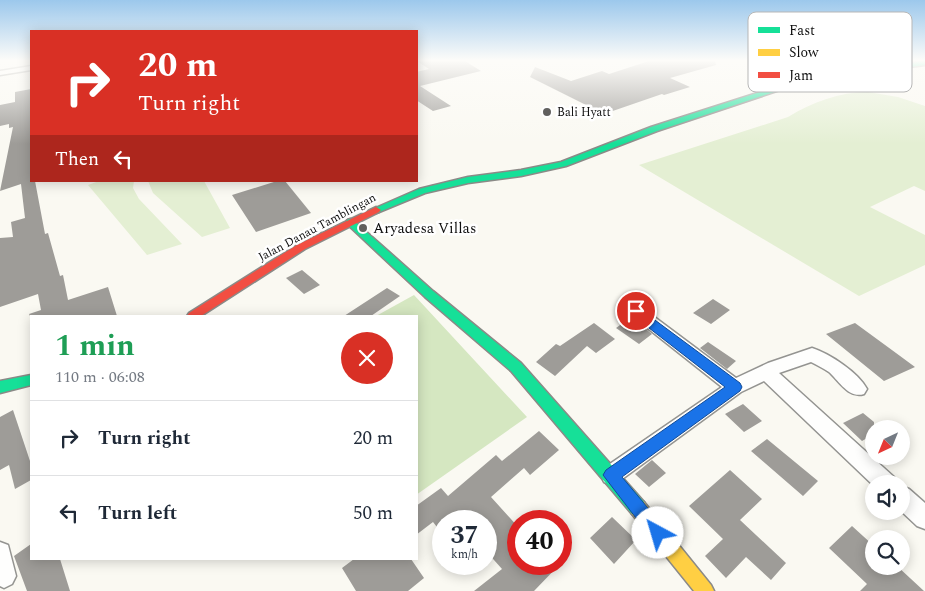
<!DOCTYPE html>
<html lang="en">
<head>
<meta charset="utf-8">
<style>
  body { margin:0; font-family:Spectral,serif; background:#f6f6f7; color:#1f2937; height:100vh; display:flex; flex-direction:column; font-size:19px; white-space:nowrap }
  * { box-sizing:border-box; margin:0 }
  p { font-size:16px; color:#747a83 }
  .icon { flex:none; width:28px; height:28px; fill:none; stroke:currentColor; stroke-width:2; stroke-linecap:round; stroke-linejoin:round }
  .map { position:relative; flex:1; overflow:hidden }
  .side { position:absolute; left:30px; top:315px; width:388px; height:245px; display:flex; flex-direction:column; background:#fff; border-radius:0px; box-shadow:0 2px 12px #0003 }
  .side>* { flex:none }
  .guide { position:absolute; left:30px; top:30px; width:388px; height:152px; border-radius:0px; box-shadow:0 2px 12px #0003; background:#d93025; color:#fff; overflow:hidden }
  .needle { width:32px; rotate:223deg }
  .controls { position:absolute; left:865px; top:420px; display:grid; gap:10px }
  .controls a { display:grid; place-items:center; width:45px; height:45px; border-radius:50%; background:#fff; box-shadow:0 2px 12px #0003; font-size:25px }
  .speed { position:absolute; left:432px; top:510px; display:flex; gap:10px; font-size:25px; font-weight:700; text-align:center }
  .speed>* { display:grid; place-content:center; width:65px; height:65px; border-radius:50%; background:#fff; box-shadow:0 2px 12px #0003; line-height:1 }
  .speed small { font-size:12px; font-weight:400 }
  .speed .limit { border:8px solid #d22; background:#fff; color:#111 }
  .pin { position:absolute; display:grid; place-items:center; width:42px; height:42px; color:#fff; margin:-21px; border:2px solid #fff; border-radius:50%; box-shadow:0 1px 5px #0007 }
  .me { position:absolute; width:55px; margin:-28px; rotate:321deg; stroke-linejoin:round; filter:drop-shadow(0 0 4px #0008) }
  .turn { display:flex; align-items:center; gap:18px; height:105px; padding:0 25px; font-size:22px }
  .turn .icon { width:65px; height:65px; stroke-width:2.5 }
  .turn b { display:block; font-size:35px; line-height:42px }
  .then { display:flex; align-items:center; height:48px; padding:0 25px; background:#0003; gap:10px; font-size:19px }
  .round { display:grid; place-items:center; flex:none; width:52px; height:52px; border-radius:26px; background:#f6f6f7 }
  .head { display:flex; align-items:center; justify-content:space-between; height:85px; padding:0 25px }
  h1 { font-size:30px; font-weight:700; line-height:38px; color:#1e9e55 }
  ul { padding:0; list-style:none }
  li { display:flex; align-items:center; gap:15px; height:75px; padding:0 25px; border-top:1px solid #e0e1e3 }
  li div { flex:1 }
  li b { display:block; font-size:19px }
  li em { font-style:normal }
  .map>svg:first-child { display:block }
  .green { fill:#e4efd3 }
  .forest { fill:#d5e7c1 }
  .building { fill:#9e9c98 }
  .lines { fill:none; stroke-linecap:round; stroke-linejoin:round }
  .street-casing { stroke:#949491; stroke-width:3 }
  .fast-casing { stroke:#8b8a87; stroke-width:3 }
  .slow-casing { stroke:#8b8a87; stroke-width:3 }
  .jam-casing { stroke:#8b8a87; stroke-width:3 }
  .street { fill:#fefefd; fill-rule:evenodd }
  .fast { fill:#16e098; fill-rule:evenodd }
  .slow { fill:#ffcf43; fill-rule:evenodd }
  .jam { fill:#f24e42; fill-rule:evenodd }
  .route { fill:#1a73e8; stroke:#114b97 }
  .poi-dot { fill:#61605e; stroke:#fff; stroke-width:2 }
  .labels { text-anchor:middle; stroke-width:5; stroke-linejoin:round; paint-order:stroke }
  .far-poi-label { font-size:12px; fill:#0e0e0e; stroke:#fff; text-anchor:start }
  .far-street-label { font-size:12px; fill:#0e0e0e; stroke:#fff }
  .poi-label { font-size:15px; fill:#0e0e0e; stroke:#fff; text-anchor:start }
  .key { fill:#fff; stroke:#b7b7b7; stroke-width:1 }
  .key-label { font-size:14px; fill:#0e0e0e }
</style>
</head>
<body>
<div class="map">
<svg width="925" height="591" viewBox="0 0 925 591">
  <rect width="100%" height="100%" fill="#faf9f2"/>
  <path class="green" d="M 868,92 L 898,97 L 925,106 L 925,191 L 914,186 L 870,207 L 925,235 L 925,265 L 859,296 L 639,165 L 788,117 C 813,102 839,92 868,92 Z
    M 99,181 L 134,181 L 133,188 L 139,199 L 182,244 L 147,255 L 88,185 Z
    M 148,181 L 204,181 L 230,228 L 202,237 L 153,193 Z"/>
  <path class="forest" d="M 414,295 L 527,417 L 416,495 L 416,316 L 376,316 Z"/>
  <path class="building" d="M 417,61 L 465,61 L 481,71 L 420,86 L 451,106 L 433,111 L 416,100 L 416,72 L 429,69 Z
    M 649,61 L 715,61 L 716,65 L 670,78 L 690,87 L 664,95 L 662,94 L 604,114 L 530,77 L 535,67 L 571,81 L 602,71 L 609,74 Z
    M 31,89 L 31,181 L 35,181 L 45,234 L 48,233 L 60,276 L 63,275 L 68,300 L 108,287 L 117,316 L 30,316 L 29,314 L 41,310 L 38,294 L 0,307 L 0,238 L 13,237 L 11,222 L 25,218 L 21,184 L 0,191 L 13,127 L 9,128 L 9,124 L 0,126 L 0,105 L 15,102 L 15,92 Z
    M 277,181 L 285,181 L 311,213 L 256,232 L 232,195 Z
    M 302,270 L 320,285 L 304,294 L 286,278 Z
    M 387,288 L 400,296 L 371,316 L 344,316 Z
    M 713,299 L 730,310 L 711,324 L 693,313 Z
    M 631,317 L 652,334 L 639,344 L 616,328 Z
    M 594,323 L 615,339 L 596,353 L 587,346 L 555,376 L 536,362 L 556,344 L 560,346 Z
    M 855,323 L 896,353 L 915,367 L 884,381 L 826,334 Z
    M 708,342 L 736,361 L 727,369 L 700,348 Z
    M 743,404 L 762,421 L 744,432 L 725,414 Z
    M 13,410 L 31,464 L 31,480 L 15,489 L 9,465 L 0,470 L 0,417 Z
    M 863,413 L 874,422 L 874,434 L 862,441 L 843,423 Z
    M 539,431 L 559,450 L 530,475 L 524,468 L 491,497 L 519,528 L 519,564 L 560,564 L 534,591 L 474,591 L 502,569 L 486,551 L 486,521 L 444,521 L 444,536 L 433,522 L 416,535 L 416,506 L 441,488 L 448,496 L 496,455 L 502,461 Z
    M 767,439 L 818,481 L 803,496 L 751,451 Z
    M 652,460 L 666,473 L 649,487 L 635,474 Z
    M 730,470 L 762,499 L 740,520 L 786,563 L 771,580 L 746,557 L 726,578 L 705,556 L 723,539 L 689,506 Z
    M 612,517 L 636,540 L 614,564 L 590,538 Z
    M 852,526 L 874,546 L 874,566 L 897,566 L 924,591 L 860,591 L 867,584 L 829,548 Z
    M 31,544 L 31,559 L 60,559 L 70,591 L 27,591 L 14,556 Z
    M 354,559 L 411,559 L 424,578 L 408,591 L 356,591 L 342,568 Z"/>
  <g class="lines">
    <g class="street-casing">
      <path id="street" d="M 31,66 L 31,70 L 0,75 L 0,71 Z
        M 636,305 L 641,307 L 736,378 L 768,363 L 812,348 C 830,354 858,372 867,389 L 864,394 C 849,399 839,381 829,372 C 823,368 817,365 811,362 L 779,373 L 894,477 L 897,484 L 874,484 L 874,486 L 764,381 L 741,392 L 618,482 L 611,485 L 604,482 L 601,475 L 604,468 L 722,387 L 631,315 L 628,311 L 631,307 Z
        M 901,486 L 909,489 L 925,503 L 925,529 L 917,526 L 901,511 Z
        M 0,542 L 8,545 L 16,576 L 12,584 L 4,588 L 0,586 Z"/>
    </g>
    <g class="fast-casing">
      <path id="fast" d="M 925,61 L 925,65 L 810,80 L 657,131 L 566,166 L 521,176 L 468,183 L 425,193 L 379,212 L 376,213 L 371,210 L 419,189 L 468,177 L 521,170 L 561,162 L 651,127 L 807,77 Z
        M 350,219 L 353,220 L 433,291 L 521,363 L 644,502 L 646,508 L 644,514 L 638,516 L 632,514 L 511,371 L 425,297 L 347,224 L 347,220 Z
        M 31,375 L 31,385 L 0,393 L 0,381 Z"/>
    </g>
    <g class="slow-casing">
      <path id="slow" d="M 638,500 L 644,502 L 711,585 L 714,591 L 694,591 L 632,514 L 630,508 L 632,502 Z"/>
    </g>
    <g class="jam-casing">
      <path id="jam" d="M 376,207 L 381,210 L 379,212 L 305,249 L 201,316 L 187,316 L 189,313 L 297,245 Z"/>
    </g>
    <use href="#street" class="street"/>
    <use href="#fast" class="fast"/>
    <use href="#slow" class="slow"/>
    <use href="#jam" class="jam"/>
  </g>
  <linearGradient id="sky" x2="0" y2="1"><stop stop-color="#9cc8ec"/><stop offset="0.42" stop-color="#fdfcf9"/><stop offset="1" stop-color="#fdfcf9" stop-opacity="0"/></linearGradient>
  <rect width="925" height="144" fill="url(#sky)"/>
  <path class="route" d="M 636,306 L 740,383 L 742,387 L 740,391 L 622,477 L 664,527 L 667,533 L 664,539 L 658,542 L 652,539 L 603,475 L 606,470 L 725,387 L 631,314 L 630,311 Z"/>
  <g class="poi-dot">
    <circle cx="547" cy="112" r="5"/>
    <circle cx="363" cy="228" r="5"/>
  </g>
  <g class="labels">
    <g class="far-poi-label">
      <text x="557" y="116">Bali Hyatt</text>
    </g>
    <g class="far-street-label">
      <text transform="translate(317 227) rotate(-28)" y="4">Jalan Danau Tamblingan</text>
    </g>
    <g class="poi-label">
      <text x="373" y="233">Aryadesa Villas</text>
    </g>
  </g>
  <rect x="748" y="12" width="164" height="80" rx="8" class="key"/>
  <rect x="758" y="27" width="22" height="6" fill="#16e098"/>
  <rect x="758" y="49" width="22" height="7" fill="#ffcf43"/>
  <rect x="758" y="72" width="22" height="6" fill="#f24e42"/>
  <g class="key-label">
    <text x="789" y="35">Fast</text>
    <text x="789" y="57">Slow</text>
    <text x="789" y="80">Jam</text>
  </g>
</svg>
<div class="controls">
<a><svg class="needle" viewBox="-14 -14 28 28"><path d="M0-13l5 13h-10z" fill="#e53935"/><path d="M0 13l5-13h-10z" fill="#747a83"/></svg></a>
<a><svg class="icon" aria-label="sound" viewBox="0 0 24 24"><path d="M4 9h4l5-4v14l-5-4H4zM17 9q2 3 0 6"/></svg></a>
<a><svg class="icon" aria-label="search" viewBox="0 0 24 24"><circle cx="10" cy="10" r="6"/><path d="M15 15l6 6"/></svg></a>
</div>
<div class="speed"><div>37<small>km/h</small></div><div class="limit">40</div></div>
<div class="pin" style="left:636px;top:311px;background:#d93025"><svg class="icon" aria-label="arrive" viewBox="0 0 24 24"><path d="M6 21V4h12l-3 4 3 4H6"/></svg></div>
<svg class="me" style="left:658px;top:533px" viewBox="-20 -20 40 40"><circle r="19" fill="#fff"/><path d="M0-13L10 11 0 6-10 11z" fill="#1a73e8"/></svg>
<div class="guide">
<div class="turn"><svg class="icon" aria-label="right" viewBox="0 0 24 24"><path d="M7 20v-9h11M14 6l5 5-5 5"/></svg><div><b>20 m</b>Turn right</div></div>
<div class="then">Then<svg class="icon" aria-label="left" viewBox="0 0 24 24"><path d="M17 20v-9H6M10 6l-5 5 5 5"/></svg></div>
</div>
<section class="side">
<div class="head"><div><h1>1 min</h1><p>110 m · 06:08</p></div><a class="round" style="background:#d93025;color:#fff"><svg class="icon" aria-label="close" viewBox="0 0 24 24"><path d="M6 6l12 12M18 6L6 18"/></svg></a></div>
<ul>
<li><svg class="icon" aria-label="right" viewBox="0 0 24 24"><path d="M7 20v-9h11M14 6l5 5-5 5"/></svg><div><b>Turn right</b></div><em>20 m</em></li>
<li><svg class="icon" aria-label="left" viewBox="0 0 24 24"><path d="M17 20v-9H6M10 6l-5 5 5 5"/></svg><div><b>Turn left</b></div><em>50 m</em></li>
</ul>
</section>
</div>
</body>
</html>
